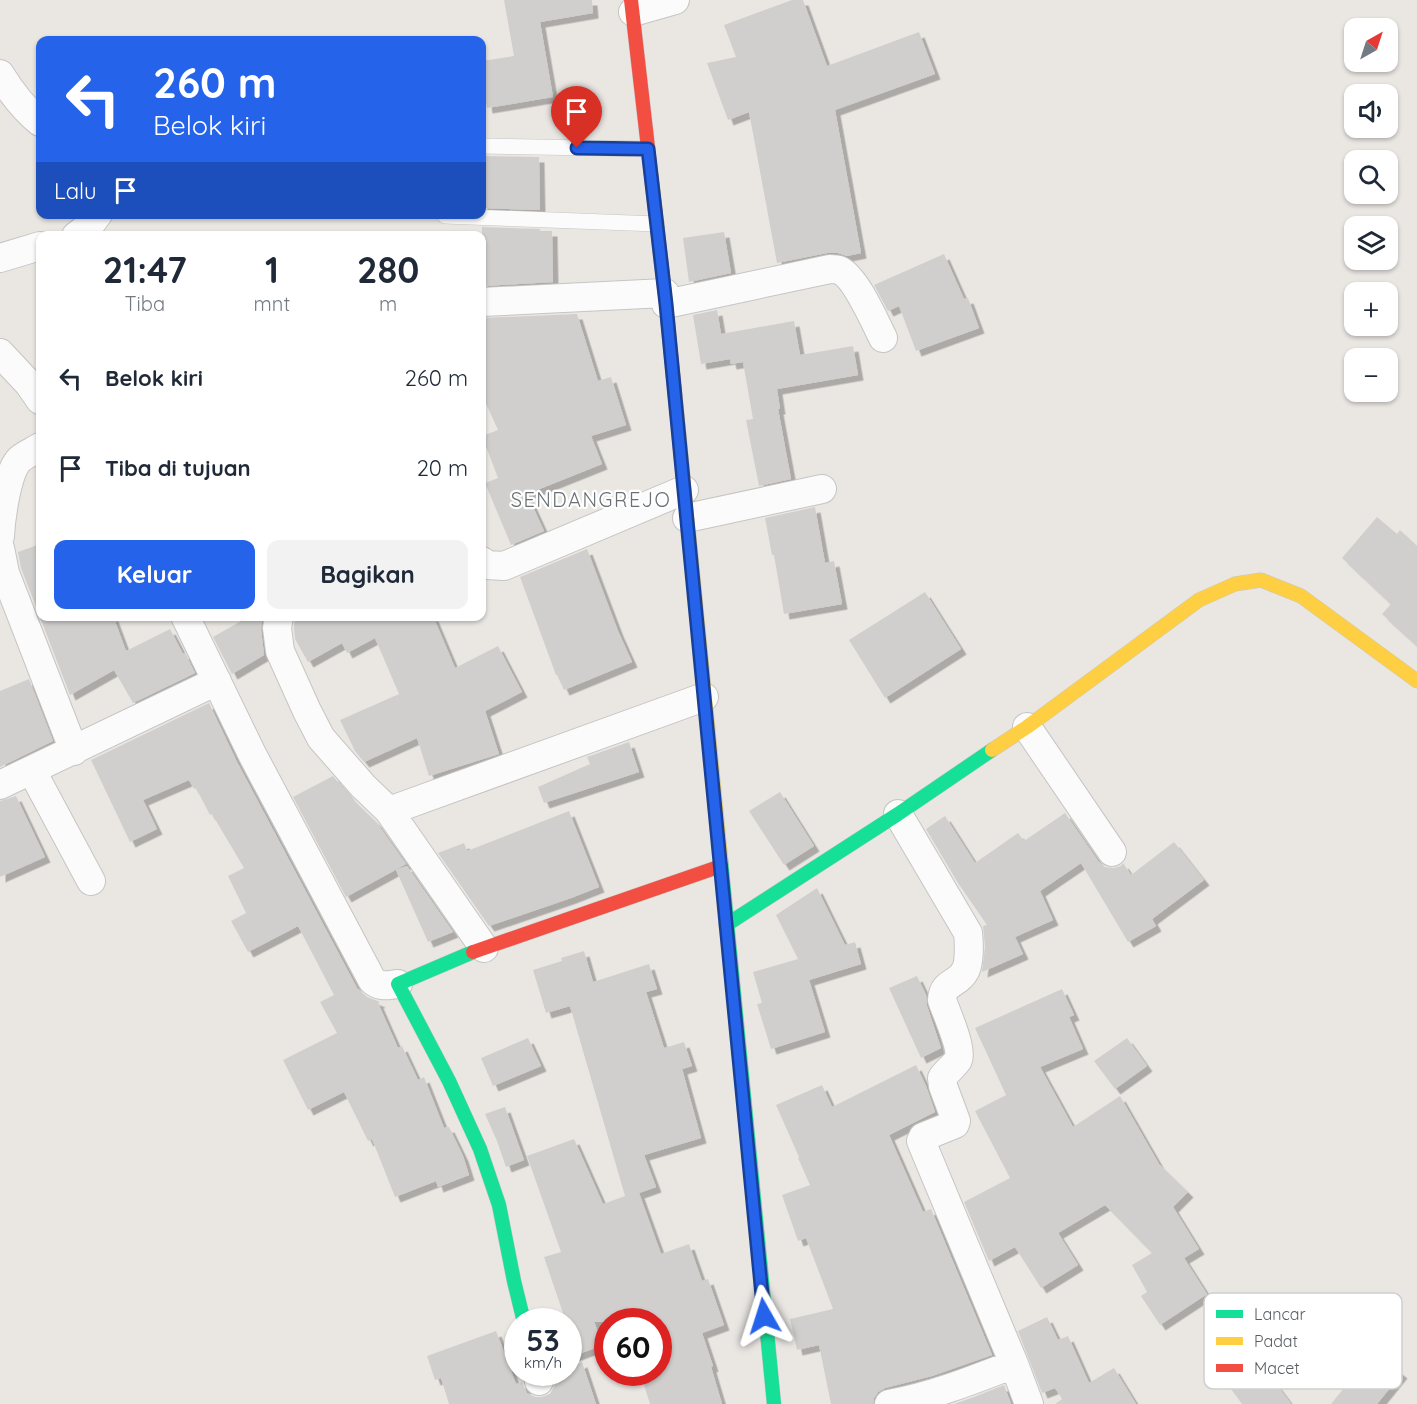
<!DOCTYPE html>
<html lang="id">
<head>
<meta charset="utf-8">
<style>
  body { margin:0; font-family:Quicksand,sans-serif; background:#f2f2f3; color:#1f2937; height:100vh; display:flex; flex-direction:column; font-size:22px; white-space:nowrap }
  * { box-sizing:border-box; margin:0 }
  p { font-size:20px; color:#747a83 }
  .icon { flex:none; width:33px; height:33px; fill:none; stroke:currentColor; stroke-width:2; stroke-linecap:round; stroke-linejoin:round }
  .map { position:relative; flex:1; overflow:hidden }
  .panel { position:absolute; left:36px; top:231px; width:450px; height:390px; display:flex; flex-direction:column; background:#fff; border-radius:12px; box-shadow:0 2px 4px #0004 }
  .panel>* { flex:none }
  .hud { position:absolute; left:36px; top:36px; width:450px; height:183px; border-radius:12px; box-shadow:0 2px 4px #0004; background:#2563eb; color:#fff; overflow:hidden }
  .needle { width:39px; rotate:39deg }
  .controls { position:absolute; left:1344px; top:18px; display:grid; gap:12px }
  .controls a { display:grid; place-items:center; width:54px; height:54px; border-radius:12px; background:#fff; box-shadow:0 2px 4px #0004; font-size:30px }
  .speed { position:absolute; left:504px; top:1308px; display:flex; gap:12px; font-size:30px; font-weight:700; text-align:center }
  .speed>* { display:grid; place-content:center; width:78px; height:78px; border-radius:50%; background:#fff; box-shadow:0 2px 4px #0004; line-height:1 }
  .speed small { font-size:15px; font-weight:400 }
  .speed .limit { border:9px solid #d22; background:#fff; color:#111 }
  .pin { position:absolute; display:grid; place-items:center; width:51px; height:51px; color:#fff; margin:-62px -26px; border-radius:50% 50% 50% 0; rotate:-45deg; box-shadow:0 0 6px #0007 }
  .pin .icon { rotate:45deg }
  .me { position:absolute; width:66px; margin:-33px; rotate:354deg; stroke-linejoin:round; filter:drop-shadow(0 0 4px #0008) }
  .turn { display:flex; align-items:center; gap:21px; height:126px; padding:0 18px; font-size:27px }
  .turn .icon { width:78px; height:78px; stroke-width:2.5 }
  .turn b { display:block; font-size:42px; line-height:51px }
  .then { display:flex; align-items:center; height:57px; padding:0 18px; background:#0003; gap:12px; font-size:22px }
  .eta { display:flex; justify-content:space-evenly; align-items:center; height:102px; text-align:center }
  .eta b { font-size:36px; font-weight:700; line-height:42px }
  .action { display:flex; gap:12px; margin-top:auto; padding:12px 18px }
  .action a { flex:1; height:69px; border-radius:12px; background:#2563eb; color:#fff; font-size:24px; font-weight:700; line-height:69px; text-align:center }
  .action a+a { background:#f2f2f3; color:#1f2937 }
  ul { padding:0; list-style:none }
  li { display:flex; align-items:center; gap:18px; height:90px; padding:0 18px }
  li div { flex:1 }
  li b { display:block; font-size:22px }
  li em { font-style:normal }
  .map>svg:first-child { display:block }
  .building { fill:#d1cfcd; filter:url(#shadow) }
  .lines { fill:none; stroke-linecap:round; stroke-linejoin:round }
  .lane-casing { stroke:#c5c5c4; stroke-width:16 }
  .street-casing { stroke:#c5c5c4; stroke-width:30 }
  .fast-casing { stroke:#c6c6c6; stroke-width:15 }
  .slow-casing { stroke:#c6c6c6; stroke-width:15 }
  .jam-casing { stroke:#c6c6c6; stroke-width:15 }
  .lane { stroke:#fcfbfb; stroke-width:15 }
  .street { stroke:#fcfbfb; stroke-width:28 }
  .fast { stroke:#16e098; stroke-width:14 }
  .slow { stroke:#ffcf43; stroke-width:14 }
  .jam { stroke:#f24e42; stroke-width:14 }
  .route-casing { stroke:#184099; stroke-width:15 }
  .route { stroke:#2563eb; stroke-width:10 }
  .labels { text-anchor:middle; stroke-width:4.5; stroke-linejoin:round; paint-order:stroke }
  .quarter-label { font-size:20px; letter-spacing:1.5px; fill:#6a7074; stroke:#fff }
  .key { fill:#fff; stroke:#cdcfd0; stroke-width:1.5 }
  .key-label { font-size:16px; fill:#595e62 }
</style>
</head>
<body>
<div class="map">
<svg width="1417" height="1404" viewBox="0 0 1417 1404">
  <defs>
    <filter id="shadow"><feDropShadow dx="5.5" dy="5.5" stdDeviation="0" flood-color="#0004"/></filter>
  </defs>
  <rect width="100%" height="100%" fill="#eae7e3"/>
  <path class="building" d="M 504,0 L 592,0 L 593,13 L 540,22 L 553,97 L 487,108 L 482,77 L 482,61 L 514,56 Z
    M 792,0 L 803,0 L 827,66 L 919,32 L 935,74 L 835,110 L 861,253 L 847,256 L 838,253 L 827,253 L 777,263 L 749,112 L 728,120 L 707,63 L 736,57 L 724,25 Z
    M 482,156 L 539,157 L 540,210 L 482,208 Z
    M 482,227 L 540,229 L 540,231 L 552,231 L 553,282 L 482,286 Z
    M 724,232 L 731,273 L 689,282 L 683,238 Z
    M 944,254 L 964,299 L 968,298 L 979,328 L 916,351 L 899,306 L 888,311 L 874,285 Z
    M 717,310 L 721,334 L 794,321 L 800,355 L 853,346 L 858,375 L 777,389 L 780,409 L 778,409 L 791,479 L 759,486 L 746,420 L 753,419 L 743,362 L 731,364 L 730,359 L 701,364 L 693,315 Z
    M 577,314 L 598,381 L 611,377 L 626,425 L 591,436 L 602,464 L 527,494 L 544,531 L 511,545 L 485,483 L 498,478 L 482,436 L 498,430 L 482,395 L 482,318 Z
    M 815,507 L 825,563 L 834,561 L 842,604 L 784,614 L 774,555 L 772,555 L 765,518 Z
    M 1377,517 L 1397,534 L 1400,530 L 1417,546 L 1417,646 L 1382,614 L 1391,604 L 1342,558 Z
    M 40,544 L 40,616 L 113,616 L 126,651 L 170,629 L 183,654 L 185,653 L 195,673 L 133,703 L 114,670 L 70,695 L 21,568 L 18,552 Z
    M 587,549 L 618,631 L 632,662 L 564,690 L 557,675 L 556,675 L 520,577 Z
    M 925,592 L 961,649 L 885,698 L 849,640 Z
    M 250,616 L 262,616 L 261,630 L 264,655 L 232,674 L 213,637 Z
    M 295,616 L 433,616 L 455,668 L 498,646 L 522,692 L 485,711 L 499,754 L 429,776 L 417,738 L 364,762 L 355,751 L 340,720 L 399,694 L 375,638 L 347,653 L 342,643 L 308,662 L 295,639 L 294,628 Z
    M 29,679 L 53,741 L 0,767 L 0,691 Z
    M 209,703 L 237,762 L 357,988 L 367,997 L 380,1002 L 378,1003 L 398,1048 L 402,1046 L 418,1080 L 424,1077 L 444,1128 L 449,1127 L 463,1156 L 469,1175 L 438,1187 L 436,1181 L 395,1197 L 372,1139 L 368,1141 L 344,1092 L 308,1110 L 283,1060 L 337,1033 L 320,1002 L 334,995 L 298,926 L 248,952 L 231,921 L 246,913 L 228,876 L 244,868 L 212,814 L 210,815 L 196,788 L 194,789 L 189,780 L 143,800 L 157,829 L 130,842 L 91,760 Z
    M 629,742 L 639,772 L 544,803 L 538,787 L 590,764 L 587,757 Z
    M 333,776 L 351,798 L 376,822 L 406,864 L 346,897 L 293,797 Z
    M 780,792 L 814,846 L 784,865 L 749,811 Z
    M 16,796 L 45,857 L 0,877 L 0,801 Z
    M 569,811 L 599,887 L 571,898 L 489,926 L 438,853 L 464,843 L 467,851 Z
    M 1065,813 L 1098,861 L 1104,867 L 1114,868 L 1121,866 L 1123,863 L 1131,875 L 1174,842 L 1204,880 L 1152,919 L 1156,926 L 1128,942 L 1081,863 L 1040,891 L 1053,920 L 1015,937 L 1023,954 L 982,972 L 985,947 L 983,926 L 987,925 L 958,883 L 926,829 L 945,816 L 975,863 L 1018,833 L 1024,841 Z
    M 407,866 L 453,932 L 428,942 L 396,870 Z
    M 817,888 L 845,945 L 855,942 L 861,964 L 809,980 L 825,1032 L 771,1049 L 757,1004 L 762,1003 L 753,972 L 798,959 L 776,915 Z
    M 584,951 L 593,982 L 649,964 L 657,989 L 646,992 L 664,1048 L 684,1042 L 692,1066 L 682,1069 L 701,1138 L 644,1155 L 656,1187 L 639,1193 L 661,1254 L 689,1244 L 702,1281 L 708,1279 L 724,1325 L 702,1333 L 713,1366 L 711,1367 L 722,1404 L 650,1404 L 640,1372 L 658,1372 L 658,1322 L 594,1322 L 603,1345 L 568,1358 L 568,1322 L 566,1322 L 544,1257 L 561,1252 L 527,1156 L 574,1139 L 603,1204 L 625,1196 L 570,1006 L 546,1013 L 533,970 L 562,961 L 561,958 Z
    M 917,976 L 926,995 L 927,1006 L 941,1048 L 921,1058 L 889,988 Z
    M 1062,989 L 1074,1015 L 1069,1017 L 1083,1049 L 1040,1067 L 1073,1127 L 1120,1096 L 1159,1164 L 1188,1192 L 1173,1207 L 1199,1249 L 1184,1258 L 1207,1294 L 1160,1325 L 1141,1296 L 1147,1292 L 1132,1265 L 1152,1253 L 1105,1205 L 1058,1233 L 1078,1265 L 1041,1288 L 1015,1247 L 989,1261 L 964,1202 L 1010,1178 L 975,1111 L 1006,1095 L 975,1028 Z
    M 528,1038 L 541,1066 L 493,1086 L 481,1058 Z
    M 1127,1038 L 1147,1066 L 1115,1089 L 1094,1061 Z
    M 916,1065 L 926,1086 L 935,1112 L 889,1135 L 923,1212 L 931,1209 L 992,1355 L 932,1376 L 885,1388 L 878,1392 L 874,1398 L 873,1404 L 831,1404 L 819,1345 L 797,1350 L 790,1319 L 833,1309 L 806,1238 L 798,1241 L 782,1195 L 810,1185 L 798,1158 L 799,1157 L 776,1105 L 822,1085 L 832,1107 Z
    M 505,1107 L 524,1160 L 506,1167 L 497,1141 L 485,1114 Z
    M 1047,1317 L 1058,1340 L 1068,1336 L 1089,1383 L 1114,1368 L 1136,1404 L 1055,1404 L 1062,1399 L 1055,1388 L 1042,1393 L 1018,1331 Z
    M 496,1331 L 516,1384 L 522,1382 L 527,1393 L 535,1397 L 542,1397 L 550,1394 L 555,1385 L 554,1372 L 568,1372 L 568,1367 L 582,1362 L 596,1404 L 449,1404 L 441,1378 L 435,1380 L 427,1356 Z
    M 1252,1351 L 1291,1404 L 1242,1404 L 1220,1374 Z
    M 1374,1351 L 1402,1373 L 1377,1404 L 1331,1404 Z
    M 1004,1385 L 1011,1404 L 954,1404 L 974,1397 Z"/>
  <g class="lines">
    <g class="lane-casing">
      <path id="lane" d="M 482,146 L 648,149
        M 445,216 L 657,224"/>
    </g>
    <g class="street-casing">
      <path id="street" d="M 633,12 L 675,0
        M 0,74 C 11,92 24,109 40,122
        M 76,236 L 89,226 L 98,214
        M 0,258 L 40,246
        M 482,302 L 665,293
        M 666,304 L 830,269 C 833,269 836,269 839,270 C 855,276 875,322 883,338
        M 0,353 L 29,384 L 40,400
        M 687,518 L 822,489
        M 0,536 C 1,518 7,471 20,459 C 26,454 34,451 40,447
        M 0,548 L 5,573 L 74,751
        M 482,561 L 487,565 L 504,566 L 684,490
        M 185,616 L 252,754 L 372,980 C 380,988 388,985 398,984
        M 279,616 L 277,628 L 280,651 L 307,711 L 321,738 L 363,786 L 389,811 L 484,948
        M 1027,727 L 1112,852
        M 32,771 L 91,881
        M 0,785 L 217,681
        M 389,811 L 704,697
        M 898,814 L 968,933 C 969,942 970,963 965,971 C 958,985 943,981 942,1000 C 946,1012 963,1049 958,1060 C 954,1066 946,1072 942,1078 L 943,1086 L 956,1121 L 955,1124 L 923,1137 L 921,1141 L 1014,1364 L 1029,1404
        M 537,1372 L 539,1381
        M 889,1404 C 933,1396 973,1380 1014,1364"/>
    </g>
    <g class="fast-casing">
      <path id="fast" d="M 721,861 L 774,1404
        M 726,925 L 898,814 L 992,750
        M 473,952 L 398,984 L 449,1081 L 480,1149 L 499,1205 L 514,1281 L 524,1322"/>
    </g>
    <g class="slow-casing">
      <path id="slow" d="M 675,394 L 721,861
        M 992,750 L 1027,727 L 1199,600 L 1235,584 L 1261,580 L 1301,596 L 1417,681"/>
    </g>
    <g class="jam-casing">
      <path id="jam" d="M 631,0 L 666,304 L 675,394
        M 473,952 L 721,866"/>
    </g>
    <use href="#lane" class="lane"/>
    <use href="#street" class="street"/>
    <use href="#fast" class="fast"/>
    <use href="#slow" class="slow"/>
    <use href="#jam" class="jam"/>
  </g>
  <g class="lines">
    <g class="route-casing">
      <path id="route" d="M 577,148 L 648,149 L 666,304 L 764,1316"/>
    </g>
    <use href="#route" class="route"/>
  </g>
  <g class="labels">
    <g class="quarter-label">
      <text x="591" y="507">SENDANGREJO</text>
    </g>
  </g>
  <rect x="1204" y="1293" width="198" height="96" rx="9" class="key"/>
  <rect x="1216" y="1310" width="27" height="8" fill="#16e098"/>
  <rect x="1216" y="1337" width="27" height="8" fill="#ffcf43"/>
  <rect x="1216" y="1364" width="27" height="8" fill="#f24e42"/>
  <g class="key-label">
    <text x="1254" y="1320">Lancar</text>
    <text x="1254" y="1347">Padat</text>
    <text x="1254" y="1374">Macet</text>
  </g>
</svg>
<div class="controls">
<a><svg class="needle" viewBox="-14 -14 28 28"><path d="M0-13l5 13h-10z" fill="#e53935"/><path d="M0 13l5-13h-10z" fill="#747a83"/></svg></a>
<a><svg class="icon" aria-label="sound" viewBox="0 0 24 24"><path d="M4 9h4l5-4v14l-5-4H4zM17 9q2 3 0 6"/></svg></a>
<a><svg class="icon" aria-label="search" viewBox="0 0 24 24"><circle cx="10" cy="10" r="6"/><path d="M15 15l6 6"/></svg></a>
<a><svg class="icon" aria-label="layers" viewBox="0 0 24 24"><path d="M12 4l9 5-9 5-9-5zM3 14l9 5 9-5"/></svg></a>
<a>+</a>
<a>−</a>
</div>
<div class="speed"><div>53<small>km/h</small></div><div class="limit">60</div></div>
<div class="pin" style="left:577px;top:148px;background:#d93025"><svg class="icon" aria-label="arrive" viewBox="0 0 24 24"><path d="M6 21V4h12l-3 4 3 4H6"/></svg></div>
<svg class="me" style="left:764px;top:1316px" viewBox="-20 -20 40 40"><path d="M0-17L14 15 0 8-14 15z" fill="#2563eb" stroke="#fff" stroke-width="4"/></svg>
<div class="hud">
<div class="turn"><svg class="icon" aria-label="left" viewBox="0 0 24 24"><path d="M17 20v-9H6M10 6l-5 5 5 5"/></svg><div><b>260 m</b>Belok kiri</div></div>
<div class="then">Lalu<svg class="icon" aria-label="arrive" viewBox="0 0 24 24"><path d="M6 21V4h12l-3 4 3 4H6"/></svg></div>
</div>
<section class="panel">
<div class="eta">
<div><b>21:47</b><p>Tiba</p></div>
<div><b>1</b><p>mnt</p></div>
<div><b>280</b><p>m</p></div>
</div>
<ul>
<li><svg class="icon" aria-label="left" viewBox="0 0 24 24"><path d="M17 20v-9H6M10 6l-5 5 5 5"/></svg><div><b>Belok kiri</b></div><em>260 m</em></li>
<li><svg class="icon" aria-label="arrive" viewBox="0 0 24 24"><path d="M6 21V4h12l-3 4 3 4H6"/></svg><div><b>Tiba di tujuan</b></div><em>20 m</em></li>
</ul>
<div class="action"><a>Keluar</a><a>Bagikan</a></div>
</section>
</div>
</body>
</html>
